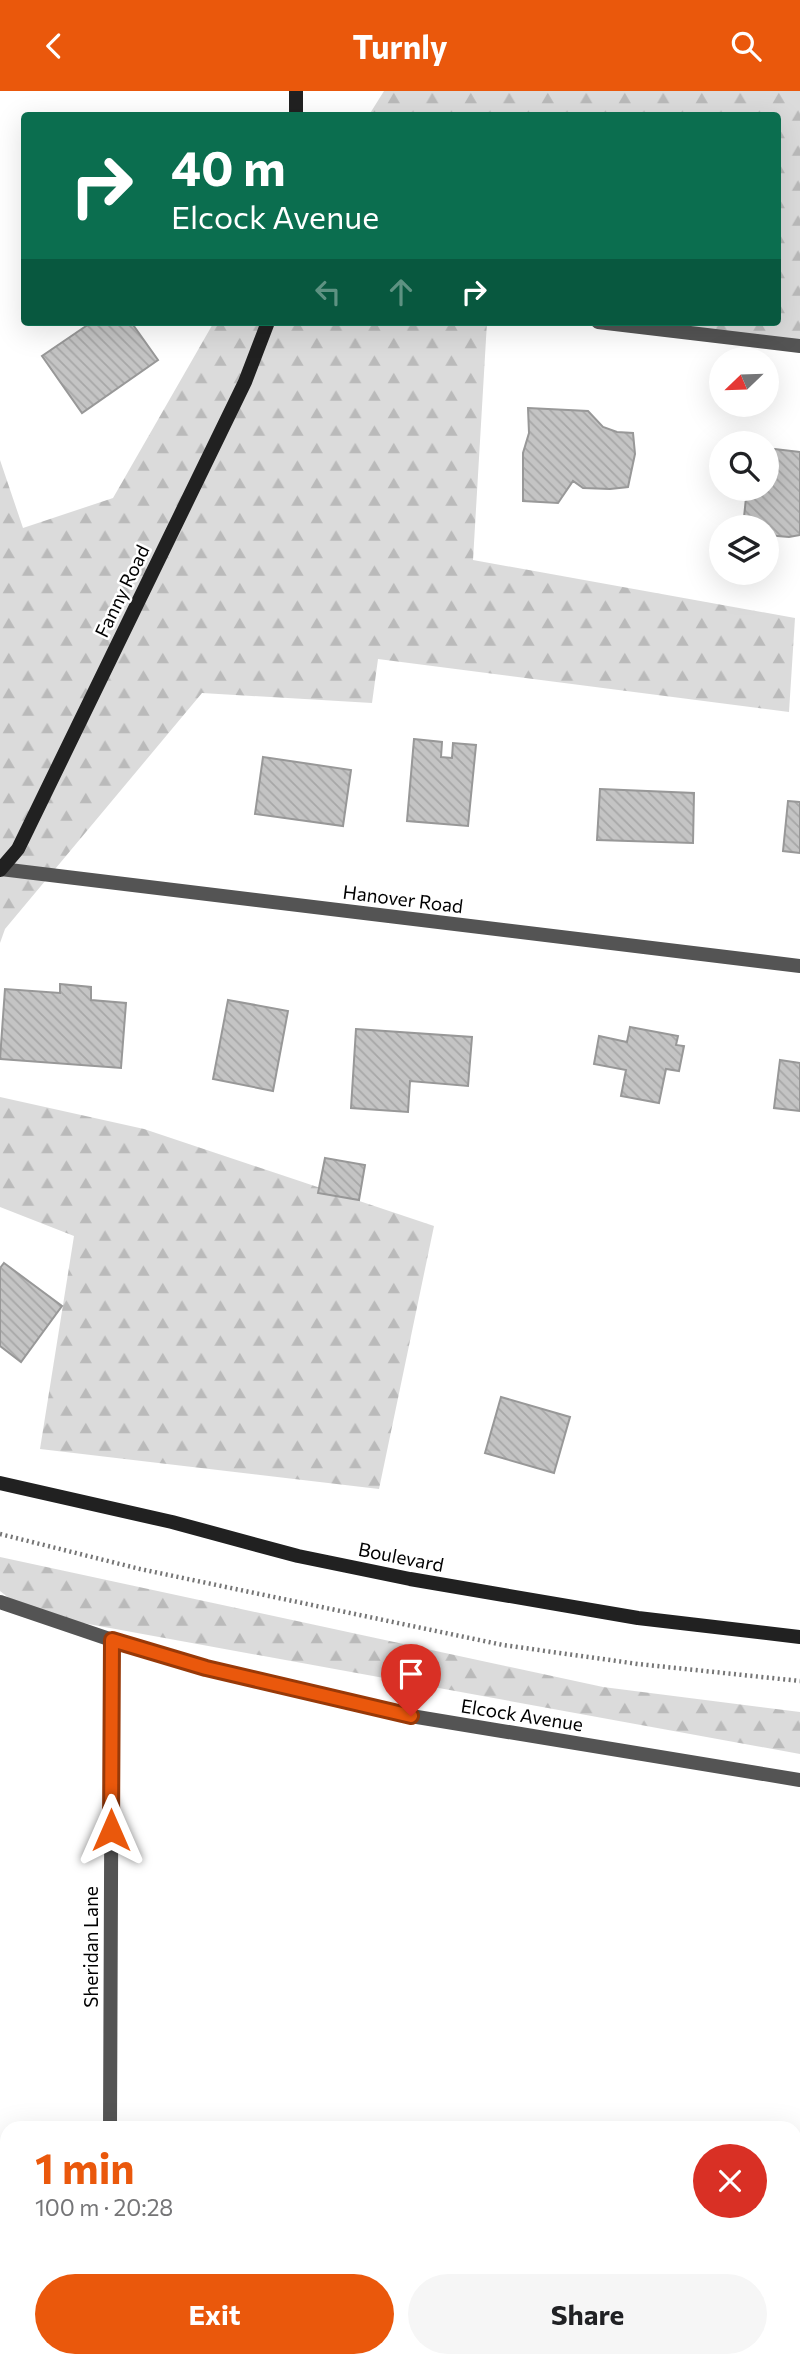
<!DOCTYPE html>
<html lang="en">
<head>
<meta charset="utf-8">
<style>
  body { margin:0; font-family:Commissioner,sans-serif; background:#f6f6f6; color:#202124; height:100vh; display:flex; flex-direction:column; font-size:26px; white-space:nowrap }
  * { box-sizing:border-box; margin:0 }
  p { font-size:23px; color:#757577 }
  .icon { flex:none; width:38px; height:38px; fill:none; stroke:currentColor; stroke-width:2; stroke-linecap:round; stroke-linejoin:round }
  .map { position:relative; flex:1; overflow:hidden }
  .details { position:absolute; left:0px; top:2030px; width:802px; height:247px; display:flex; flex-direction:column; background:#fff; border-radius:21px 21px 0 0; box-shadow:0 7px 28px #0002 }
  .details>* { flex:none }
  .banner { position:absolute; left:21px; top:21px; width:760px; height:214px; border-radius:7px; box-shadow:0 7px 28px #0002; background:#0b6e4f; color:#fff; overflow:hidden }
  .needle { width:46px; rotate:247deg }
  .controls { position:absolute; left:709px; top:256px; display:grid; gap:14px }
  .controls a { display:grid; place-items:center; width:70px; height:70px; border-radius:50%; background:#fff; box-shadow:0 7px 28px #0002; font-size:35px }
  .pin { position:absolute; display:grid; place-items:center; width:60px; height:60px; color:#fff; margin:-72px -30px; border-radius:50% 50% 50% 0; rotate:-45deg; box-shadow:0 0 7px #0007 }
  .pin .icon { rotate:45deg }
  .me { position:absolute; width:77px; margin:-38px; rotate:0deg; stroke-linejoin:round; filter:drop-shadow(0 0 5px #0008) }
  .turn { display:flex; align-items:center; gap:24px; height:147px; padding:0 35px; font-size:32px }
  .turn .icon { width:91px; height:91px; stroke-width:2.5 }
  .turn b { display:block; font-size:49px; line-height:60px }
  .lanes { display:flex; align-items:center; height:66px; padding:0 35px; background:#0003; justify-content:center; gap:35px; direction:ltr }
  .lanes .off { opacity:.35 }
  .round { display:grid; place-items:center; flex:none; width:74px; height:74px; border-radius:37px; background:#f6f6f6 }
  .head { display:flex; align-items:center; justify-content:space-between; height:119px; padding:0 35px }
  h1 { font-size:42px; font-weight:700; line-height:52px; color:#ea580c }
  .action { display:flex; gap:14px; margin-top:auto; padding:14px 35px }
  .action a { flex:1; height:80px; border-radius:42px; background:#ea580c; color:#fff; font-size:28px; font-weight:700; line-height:80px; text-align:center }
  .action a+a { background:#f6f6f6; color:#202124 }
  header { display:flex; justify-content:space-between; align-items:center; height:91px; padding:0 35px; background:#ea580c; color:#fff; font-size:32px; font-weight:700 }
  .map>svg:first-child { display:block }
  .forest { fill:url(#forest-firs) }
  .building { fill:url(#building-back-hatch); stroke:#989898; stroke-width:2 }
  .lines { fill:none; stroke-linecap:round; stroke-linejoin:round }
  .path { stroke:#767676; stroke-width:4.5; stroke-dasharray:2 3.5; stroke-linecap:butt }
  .street { stroke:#545454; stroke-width:14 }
  .secondary { stroke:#212121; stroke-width:14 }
  .route-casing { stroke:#983908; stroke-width:18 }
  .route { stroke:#ea580c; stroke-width:12 }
  .labels { text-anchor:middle; stroke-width:5; stroke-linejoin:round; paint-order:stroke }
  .street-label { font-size:19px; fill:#000; stroke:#fff }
</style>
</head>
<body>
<header><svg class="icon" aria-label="back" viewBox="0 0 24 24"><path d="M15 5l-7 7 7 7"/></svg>Turnly<svg class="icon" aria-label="search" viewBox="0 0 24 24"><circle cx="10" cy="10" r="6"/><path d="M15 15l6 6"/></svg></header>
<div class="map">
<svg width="800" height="2276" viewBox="0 0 800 2276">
  <defs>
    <pattern id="forest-firs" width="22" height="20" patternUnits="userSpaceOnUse" patternTransform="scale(1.75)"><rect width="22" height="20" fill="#dbdbdb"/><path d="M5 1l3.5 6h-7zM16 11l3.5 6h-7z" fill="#bababa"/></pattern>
    <pattern id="building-back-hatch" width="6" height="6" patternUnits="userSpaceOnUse" patternTransform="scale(1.75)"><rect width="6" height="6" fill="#c4c4c4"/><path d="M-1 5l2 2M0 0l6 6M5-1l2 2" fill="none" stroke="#a7a7a7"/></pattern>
  </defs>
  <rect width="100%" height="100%" fill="#fff"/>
  <path class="forest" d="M 384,0 L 800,0 L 800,253 L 570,231 L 777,231 L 777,24 L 369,24 Z
    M 214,231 L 487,231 L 473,469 L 795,527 L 789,621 L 378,568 L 372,612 L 202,602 L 5,838 L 0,852 L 0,369 L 23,437 L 113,407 Z
    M 0,1006 L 144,1038 L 434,1135 L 379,1398 L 40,1358 L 74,1145 L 0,1116 Z
    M 0,1466 L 603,1596 L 800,1621 L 800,1663 L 28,1522 L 0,1500 Z"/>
  <path class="building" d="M 92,231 L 131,231 L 158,269 L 82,322 L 42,265 Z
    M 528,317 L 588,320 L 603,336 L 617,341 L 633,342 L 635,363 L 628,396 L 610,398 L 583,397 L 573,390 L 558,412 L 523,410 L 523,362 L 529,342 Z
    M 766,357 L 800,361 L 800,444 L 789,446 L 766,444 L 766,436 L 743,436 L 747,397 L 766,397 Z
    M 414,648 L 442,651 L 441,666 L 452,667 L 453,652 L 476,654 L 468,735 L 407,730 Z
    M 263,666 L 351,679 L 343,735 L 255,723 Z
    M 600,698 L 694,702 L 693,752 L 597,749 Z
    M 788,710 L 800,711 L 800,762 L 783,760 Z
    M 60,893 L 91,896 L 91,909 L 126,912 L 121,977 L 0,968 L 5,898 L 60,902 Z
    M 228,909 L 288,920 L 273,1000 L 213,988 Z
    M 630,936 L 678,945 L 676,954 L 684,955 L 679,980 L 666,978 L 659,1012 L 621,1005 L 626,979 L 594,973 L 599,945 L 627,951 Z
    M 356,938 L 472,946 L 468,995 L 410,990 L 408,1021 L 351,1017 Z
    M 780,969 L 800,972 L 800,1020 L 774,1017 Z
    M 325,1067 L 365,1074 L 359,1109 L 318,1102 Z
    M 4,1172 L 62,1215 L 21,1271 L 0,1255 L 0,1177 Z
    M 501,1306 L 570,1326 L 554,1382 L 485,1362 Z"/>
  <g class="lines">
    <path class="path" d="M 0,1443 L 140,1478 L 503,1554 L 638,1573 L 800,1590"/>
    <path class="street" d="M 598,231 L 800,255
      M 1,778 L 800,875
      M 0,1511 L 112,1549 L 206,1577 L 411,1625 L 800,1689
      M 110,2037 L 112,1549
      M 116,2270 L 117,2276"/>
    <path class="secondary" d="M 296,0 L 296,24
      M 0,779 L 18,758 L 245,291 L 268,231
      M 0,1392 L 172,1431 L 298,1465 L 410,1488 L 638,1527 L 800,1546"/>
  </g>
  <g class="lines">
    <g class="route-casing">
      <path id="route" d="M 111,1739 L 112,1549 L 206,1577 L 411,1625"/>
    </g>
    <use href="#route" class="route"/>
  </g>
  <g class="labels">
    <g class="street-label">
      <text transform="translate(122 500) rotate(-64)" y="7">Fanny Road</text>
      <text transform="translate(403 808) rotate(7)" y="7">Hanover Road</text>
      <text transform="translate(401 1466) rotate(11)" y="7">Boulevard</text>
      <text transform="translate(522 1624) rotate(9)" y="7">Elcock Avenue</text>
      <text transform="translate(91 1856) rotate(-90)" y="7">Sheridan Lane</text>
    </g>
  </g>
</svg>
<div class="controls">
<a><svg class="needle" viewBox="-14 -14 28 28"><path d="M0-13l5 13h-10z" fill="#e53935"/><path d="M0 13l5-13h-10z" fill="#757577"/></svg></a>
<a><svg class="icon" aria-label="search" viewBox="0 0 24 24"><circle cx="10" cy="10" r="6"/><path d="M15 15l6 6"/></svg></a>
<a><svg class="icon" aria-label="layers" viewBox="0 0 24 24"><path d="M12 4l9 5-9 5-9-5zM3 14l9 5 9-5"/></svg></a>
</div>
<div class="pin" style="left:411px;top:1625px;background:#d93025"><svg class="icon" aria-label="arrive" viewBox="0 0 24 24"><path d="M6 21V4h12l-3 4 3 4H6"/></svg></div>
<svg class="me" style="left:111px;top:1739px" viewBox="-20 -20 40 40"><path d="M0-17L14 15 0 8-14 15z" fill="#ea580c" stroke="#fff" stroke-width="4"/></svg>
<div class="banner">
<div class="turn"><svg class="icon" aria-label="right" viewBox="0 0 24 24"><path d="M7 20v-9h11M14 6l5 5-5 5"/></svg><div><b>40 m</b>Elcock Avenue</div></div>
<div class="lanes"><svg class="icon off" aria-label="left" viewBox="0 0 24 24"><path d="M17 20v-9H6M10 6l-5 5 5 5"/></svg><svg class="icon off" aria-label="ahead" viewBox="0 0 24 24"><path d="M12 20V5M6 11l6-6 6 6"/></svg><svg class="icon" aria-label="right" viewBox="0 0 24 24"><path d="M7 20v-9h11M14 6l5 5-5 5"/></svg></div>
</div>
<section class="details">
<div class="head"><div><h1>1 min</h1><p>100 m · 20:28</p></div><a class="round" style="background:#d93025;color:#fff"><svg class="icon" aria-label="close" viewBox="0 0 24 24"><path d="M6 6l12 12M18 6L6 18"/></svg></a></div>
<div class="action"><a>Exit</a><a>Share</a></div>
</section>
</div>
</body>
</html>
